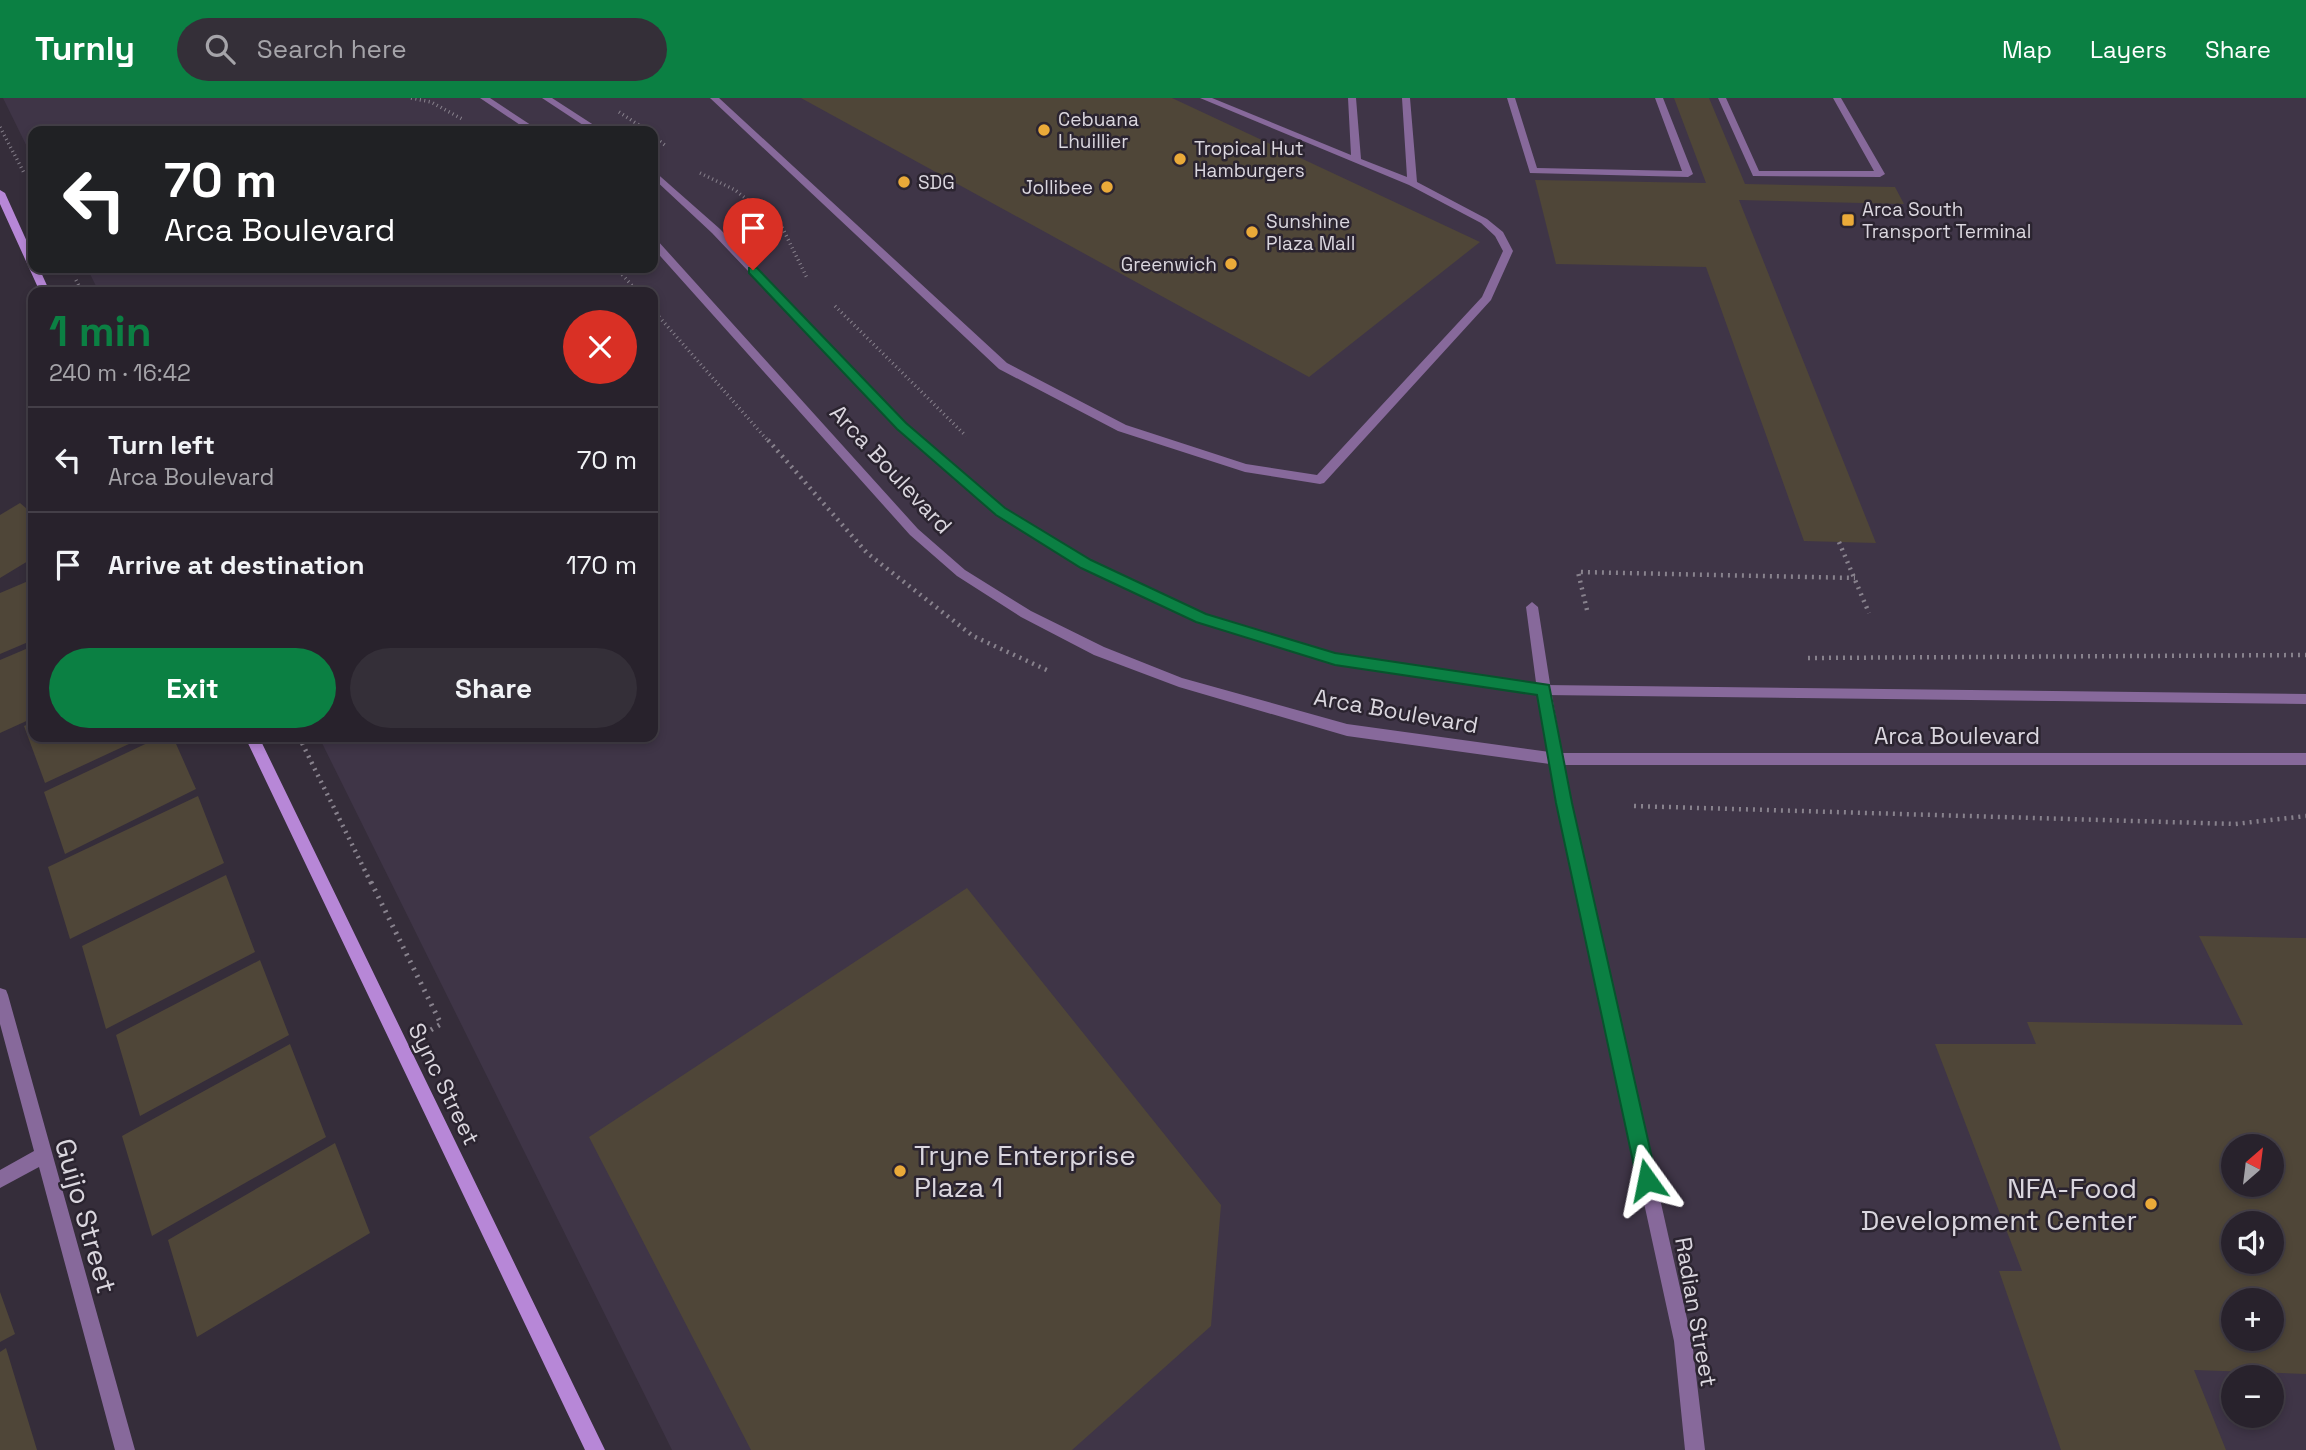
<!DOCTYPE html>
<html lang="en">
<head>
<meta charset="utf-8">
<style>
  body { margin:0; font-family:"Space Grotesk",sans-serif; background:#342f38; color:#f1f3f6; height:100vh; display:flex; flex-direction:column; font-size:26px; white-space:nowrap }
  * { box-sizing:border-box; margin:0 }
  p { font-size:23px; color:#a5a4a9 }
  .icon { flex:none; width:38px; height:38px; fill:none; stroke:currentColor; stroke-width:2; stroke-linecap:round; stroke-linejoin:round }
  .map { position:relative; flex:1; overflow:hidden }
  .panel { position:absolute; left:28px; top:189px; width:630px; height:455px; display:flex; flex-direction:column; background:#28222c; border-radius:14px; box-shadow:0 4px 10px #0003,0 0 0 2px #443f48 }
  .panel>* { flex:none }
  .banner { position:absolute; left:28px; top:28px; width:630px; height:147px; border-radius:14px; box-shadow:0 4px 10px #0003,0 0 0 2px #443f48; background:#202124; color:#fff; overflow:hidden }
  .needle { width:46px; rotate:28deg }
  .fabs { position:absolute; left:2221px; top:1036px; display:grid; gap:14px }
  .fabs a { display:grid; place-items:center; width:63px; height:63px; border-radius:50%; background:#28222c; box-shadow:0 4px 10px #0003,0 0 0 2px #443f48; font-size:35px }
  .pin { position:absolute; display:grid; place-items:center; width:60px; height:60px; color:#fff; margin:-72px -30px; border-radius:50% 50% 50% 0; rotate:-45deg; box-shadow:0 0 7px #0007 }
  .pin .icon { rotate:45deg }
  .me { position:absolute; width:77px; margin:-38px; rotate:348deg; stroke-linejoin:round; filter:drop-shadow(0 0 5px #0008) }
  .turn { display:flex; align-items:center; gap:24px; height:147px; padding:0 21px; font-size:32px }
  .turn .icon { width:91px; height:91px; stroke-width:2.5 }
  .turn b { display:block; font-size:49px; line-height:60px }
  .round { display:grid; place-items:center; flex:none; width:74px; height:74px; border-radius:37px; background:#342f38 }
  .head { display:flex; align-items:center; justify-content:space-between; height:119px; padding:0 21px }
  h1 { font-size:42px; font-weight:600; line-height:52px; color:#0b8043 }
  .primary-button { display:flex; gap:14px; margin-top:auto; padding:14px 21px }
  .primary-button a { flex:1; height:80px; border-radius:42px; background:#0b8043; color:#fff; font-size:28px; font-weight:600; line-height:80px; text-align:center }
  .primary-button a+a { background:#342f38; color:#f1f3f6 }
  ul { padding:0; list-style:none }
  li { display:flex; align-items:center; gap:21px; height:105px; padding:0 21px; border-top:2px solid #443f48 }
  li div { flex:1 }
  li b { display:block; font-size:26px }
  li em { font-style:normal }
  header { display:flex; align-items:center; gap:42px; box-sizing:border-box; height:98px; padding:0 35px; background:#0b8043; color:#fff }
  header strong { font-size:33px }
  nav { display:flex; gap:38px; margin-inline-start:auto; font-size:24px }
  .search { width:490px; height:63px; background:#342f38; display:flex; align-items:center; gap:18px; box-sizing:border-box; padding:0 24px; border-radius:38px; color:#a5a4a9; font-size:26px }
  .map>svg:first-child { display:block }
  .built { fill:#3f3547; fill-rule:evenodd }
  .building { fill:#4f4638; fill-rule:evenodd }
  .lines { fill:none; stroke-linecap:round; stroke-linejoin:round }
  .path-far2 { stroke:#88828d; stroke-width:3.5; stroke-dasharray:1 3.5; stroke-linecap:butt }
  .path-far1 { stroke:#88828d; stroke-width:4.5; stroke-dasharray:2 5; stroke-linecap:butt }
  .path { stroke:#88828d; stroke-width:5; stroke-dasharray:2 6; stroke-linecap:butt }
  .service { fill:#87699b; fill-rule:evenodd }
  .minor { fill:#87699b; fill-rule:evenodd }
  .tertiary { fill:#87699b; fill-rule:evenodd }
  .secondary { fill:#b787d7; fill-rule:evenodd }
  .route { fill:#0b8043; stroke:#07532c; stroke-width:2 }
  .poi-dot { fill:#eaaa39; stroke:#2b2430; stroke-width:2.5 }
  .labels { text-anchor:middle; stroke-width:5; stroke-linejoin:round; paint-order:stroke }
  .far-poi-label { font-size:19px; fill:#dad6de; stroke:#2b2430; text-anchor:start }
  .street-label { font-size:23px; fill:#dad6de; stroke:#2b2430 }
  .near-poi-label { font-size:28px; fill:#dad6de; stroke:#2b2430; text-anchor:start }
  .near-street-label { font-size:28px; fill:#dad6de; stroke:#2b2430 }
</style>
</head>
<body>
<header>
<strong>Turnly</strong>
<div class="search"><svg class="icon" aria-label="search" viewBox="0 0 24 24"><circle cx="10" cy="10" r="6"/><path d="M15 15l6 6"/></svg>Search here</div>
<nav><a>Map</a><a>Layers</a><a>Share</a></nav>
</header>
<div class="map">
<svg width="2306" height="1352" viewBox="0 0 2306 1352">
  <rect width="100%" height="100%" fill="#352d3a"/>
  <path class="built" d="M 3,0 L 2306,0 L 2306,1352 L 672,1352 L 319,639 L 653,639 L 653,194 L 99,194 L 87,170 L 653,170 L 653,33 L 33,33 L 33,61 ZM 2233,1048 L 2272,1048 L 2272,1087 L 2233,1087 ZM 2233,1125 L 2272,1125 L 2272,1164 L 2233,1164 ZM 2233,1202 L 2272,1202 L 2272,1241 L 2233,1241 ZM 2233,1279 L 2272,1279 L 2272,1318 L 2233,1318 Z"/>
  <path class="building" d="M 801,0 L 1172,0 L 1480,144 L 1309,279 Z
    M 1674,0 L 1709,0 L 1745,86 L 1895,89 L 1904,106 L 1739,102 L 1876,445 L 1804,443 L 1706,169 L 1556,166 L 1535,82 L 1706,85 Z
    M 20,405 L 33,416 L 33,460 L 0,480 L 0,417 Z
    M 33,481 L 33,542 L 0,556 L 0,495 Z
    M 33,548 L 33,620 L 0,635 L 0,562 Z
    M 33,624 L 33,639 L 144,639 L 45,685 L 24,628 Z
    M 160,639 L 173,639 L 196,691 L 65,756 L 44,694 Z
    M 198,698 L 224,765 L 70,841 L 48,769 Z
    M 226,777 L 255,854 L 106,931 L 82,848 Z
    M 967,790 L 1221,1107 L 1211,1228 L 1072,1352 L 751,1352 L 589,1039 Z
    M 2199,838 L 2306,840 L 2306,1276 L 2194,1272 L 2226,1352 L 2061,1352 L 1999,1173 L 2022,1173 L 1935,946 L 2036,946 L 2027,924 L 2243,927 ZM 2233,1048 L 2272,1048 L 2272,1087 L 2233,1087 ZM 2233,1125 L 2272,1125 L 2272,1164 L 2233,1164 ZM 2233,1202 L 2272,1202 L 2272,1241 L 2233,1241 Z
    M 260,862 L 289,937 L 140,1018 L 116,937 Z
    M 290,946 L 326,1039 L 152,1138 L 122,1038 Z
    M 335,1045 L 370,1135 L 197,1239 L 168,1142 Z
    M 0,1194 L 15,1236 L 0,1244 Z
    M 6,1250 L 37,1352 L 0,1352 L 0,1254 Z"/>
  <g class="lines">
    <path class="path-far2" d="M 411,0 L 431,4 L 464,22
      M 619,14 L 648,33
      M 0,29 L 24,75
      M 653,38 L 666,48
      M 700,75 L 735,92 L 782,129 L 807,180
      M 616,170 L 638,194
      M 76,182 L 82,194
      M 835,208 L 966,338
      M 653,212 L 769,344"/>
    <path class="path-far1" d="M 768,342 L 867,455 L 973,538 L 1049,573
      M 1839,444 L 1869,515
      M 1587,512 L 1578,474 L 1855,480
      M 1808,560 L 2306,557
      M 299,639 L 371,785
      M 1634,708 L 2235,726 L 2306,718"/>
    <path class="path" d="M 371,784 L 441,926 L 429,933"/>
    <path class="service" d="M 710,0 L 719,0 L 1007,265 L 1126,327 L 1246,366 L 1317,377 L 1482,199 L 1503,153 L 1495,138 L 1481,125 L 1409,87 L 1200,0 L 1212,0 L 1351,57 L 1348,0 L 1356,0 L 1361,61 L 1407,79 L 1402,0 L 1410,0 L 1417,84 L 1487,121 L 1503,134 L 1513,153 L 1491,202 L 1324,385 L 1320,386 L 1245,374 L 1118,333 L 999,271 Z
      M 1507,0 L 1515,0 L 1537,70 L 1682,73 L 1655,0 L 1663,0 L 1693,76 L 1688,79 L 1530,75 Z
      M 1718,0 L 1726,0 L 1759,73 L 1874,73 L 1833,0 L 1841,0 L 1885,76 L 1880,79 L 1753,78 Z
      M 1532,504 L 1538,509 L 1551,592 L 1544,597 L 1537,592 L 1526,509 Z"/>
    <path class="minor" d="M 1544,587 L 1551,592 L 1571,705 L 1692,1243 L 1705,1352 L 1685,1352 L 1674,1243 L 1557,705 L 1537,592 Z
      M 0,890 L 6,892 L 8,897 L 135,1352 L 115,1352 L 39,1069 L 0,1090 L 0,1072 L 34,1053 L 0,926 Z"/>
    <path class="tertiary" d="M 480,0 L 490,0 L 540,33 L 529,33 Z
      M 542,0 L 552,0 L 603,33 L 592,33 Z
      M 653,72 L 720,131 L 906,325 L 1005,411 L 1090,463 L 1205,516 L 1334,556 L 1544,587 L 2306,596 L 2306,606 L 1544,597 L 1334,566 L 1196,523 L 1082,469 L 997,417 L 898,331 L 712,135 L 653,80 Z
      M 653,141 L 657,142 L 918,431 L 965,472 L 1031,513 L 1104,549 L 1182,580 L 1347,626 L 1557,655 L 2306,655 L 2306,667 L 1557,667 L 1347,638 L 1179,589 L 1094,557 L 1021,519 L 957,478 L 910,437 L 653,150 Z"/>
    <path class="secondary" d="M 0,92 L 5,95 L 33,157 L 33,170 L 39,170 L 50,194 L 40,194 L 0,106 Z
      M 245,639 L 259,639 L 605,1352 L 585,1352 Z"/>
  </g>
  <path class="route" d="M 749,170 L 757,170 L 906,325 L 1005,410 L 1091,462 L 1206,516 L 1335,555 L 1549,587 L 1572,705 L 1657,1082 L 1654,1088 L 1647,1091 L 1640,1088 L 1637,1082 L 1556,705 L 1537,597 L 1335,567 L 1196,524 L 1081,470 L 996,417 L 897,331 L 749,175 Z"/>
  <g class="poi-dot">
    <circle cx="1044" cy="32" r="7"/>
    <circle cx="1180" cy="61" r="7"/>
    <circle cx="904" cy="84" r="7"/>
    <circle cx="1107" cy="89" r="7"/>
    <rect x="1841" y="115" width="14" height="14" rx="3.5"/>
    <circle cx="1252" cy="134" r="7"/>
    <circle cx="1231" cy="166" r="7"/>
    <circle cx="900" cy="1073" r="7"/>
    <circle cx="2151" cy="1106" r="7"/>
  </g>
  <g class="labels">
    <g class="far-poi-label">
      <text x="1058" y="28">Cebuana<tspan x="1058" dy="22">Lhuillier</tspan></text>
      <text x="1194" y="57">Tropical Hut<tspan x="1194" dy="22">Hamburgers</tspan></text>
      <text x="918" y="91">SDG</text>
      <text x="1093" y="96" text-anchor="end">Jollibee</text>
      <text x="1862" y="118">Arca South<tspan x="1862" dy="22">Transport Terminal</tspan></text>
      <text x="1266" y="130">Sunshine<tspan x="1266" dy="22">Plaza Mall</tspan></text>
      <text x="1217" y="173" text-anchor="end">Greenwich</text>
    </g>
    <g class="street-label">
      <text transform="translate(891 371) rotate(47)" y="8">Arca Boulevard</text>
      <text transform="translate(1396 613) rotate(10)" y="8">Arca Boulevard</text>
      <text x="1957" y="646">Arca Boulevard</text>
      <text transform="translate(444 986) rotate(64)" y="8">Sync Street</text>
      <text transform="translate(1696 1214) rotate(80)" y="8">Radian Street</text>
    </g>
    <g class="near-poi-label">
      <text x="914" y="1067">Tryne Enterprise<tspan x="914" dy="32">Plaza 1</tspan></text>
      <text x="2137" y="1100" text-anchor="end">NFA-Food<tspan x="2137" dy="32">Development Center</tspan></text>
    </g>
    <g class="near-street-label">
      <text transform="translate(86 1118) rotate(74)" y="10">Guijo Street</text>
    </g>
  </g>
</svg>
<div class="fabs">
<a><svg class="needle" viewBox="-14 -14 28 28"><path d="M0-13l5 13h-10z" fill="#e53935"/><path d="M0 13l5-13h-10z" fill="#a5a4a9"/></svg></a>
<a><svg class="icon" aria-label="sound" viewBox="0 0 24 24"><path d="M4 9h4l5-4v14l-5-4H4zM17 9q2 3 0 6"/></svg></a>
<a>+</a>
<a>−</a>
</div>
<div class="pin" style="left:753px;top:172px;background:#d93025"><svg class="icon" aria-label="arrive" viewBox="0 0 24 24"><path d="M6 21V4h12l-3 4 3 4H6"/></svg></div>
<svg class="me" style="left:1647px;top:1082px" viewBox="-20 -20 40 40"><path d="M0-17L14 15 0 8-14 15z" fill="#0b8043" stroke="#fff" stroke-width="4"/></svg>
<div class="banner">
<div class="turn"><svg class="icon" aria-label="left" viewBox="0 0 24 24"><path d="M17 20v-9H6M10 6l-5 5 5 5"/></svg><div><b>70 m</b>Arca Boulevard</div></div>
</div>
<section class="panel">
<div class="head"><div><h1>1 min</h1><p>240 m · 16:42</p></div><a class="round" style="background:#d93025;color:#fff"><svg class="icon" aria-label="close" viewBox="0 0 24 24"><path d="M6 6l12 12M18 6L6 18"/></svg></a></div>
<ul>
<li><svg class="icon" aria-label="left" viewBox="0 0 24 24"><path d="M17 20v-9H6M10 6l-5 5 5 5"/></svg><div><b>Turn left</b><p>Arca Boulevard</p></div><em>70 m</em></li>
<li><svg class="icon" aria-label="arrive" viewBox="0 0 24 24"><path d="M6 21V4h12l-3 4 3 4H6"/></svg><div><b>Arrive at destination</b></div><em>170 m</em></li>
</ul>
<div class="primary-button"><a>Exit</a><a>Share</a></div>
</section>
</div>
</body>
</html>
